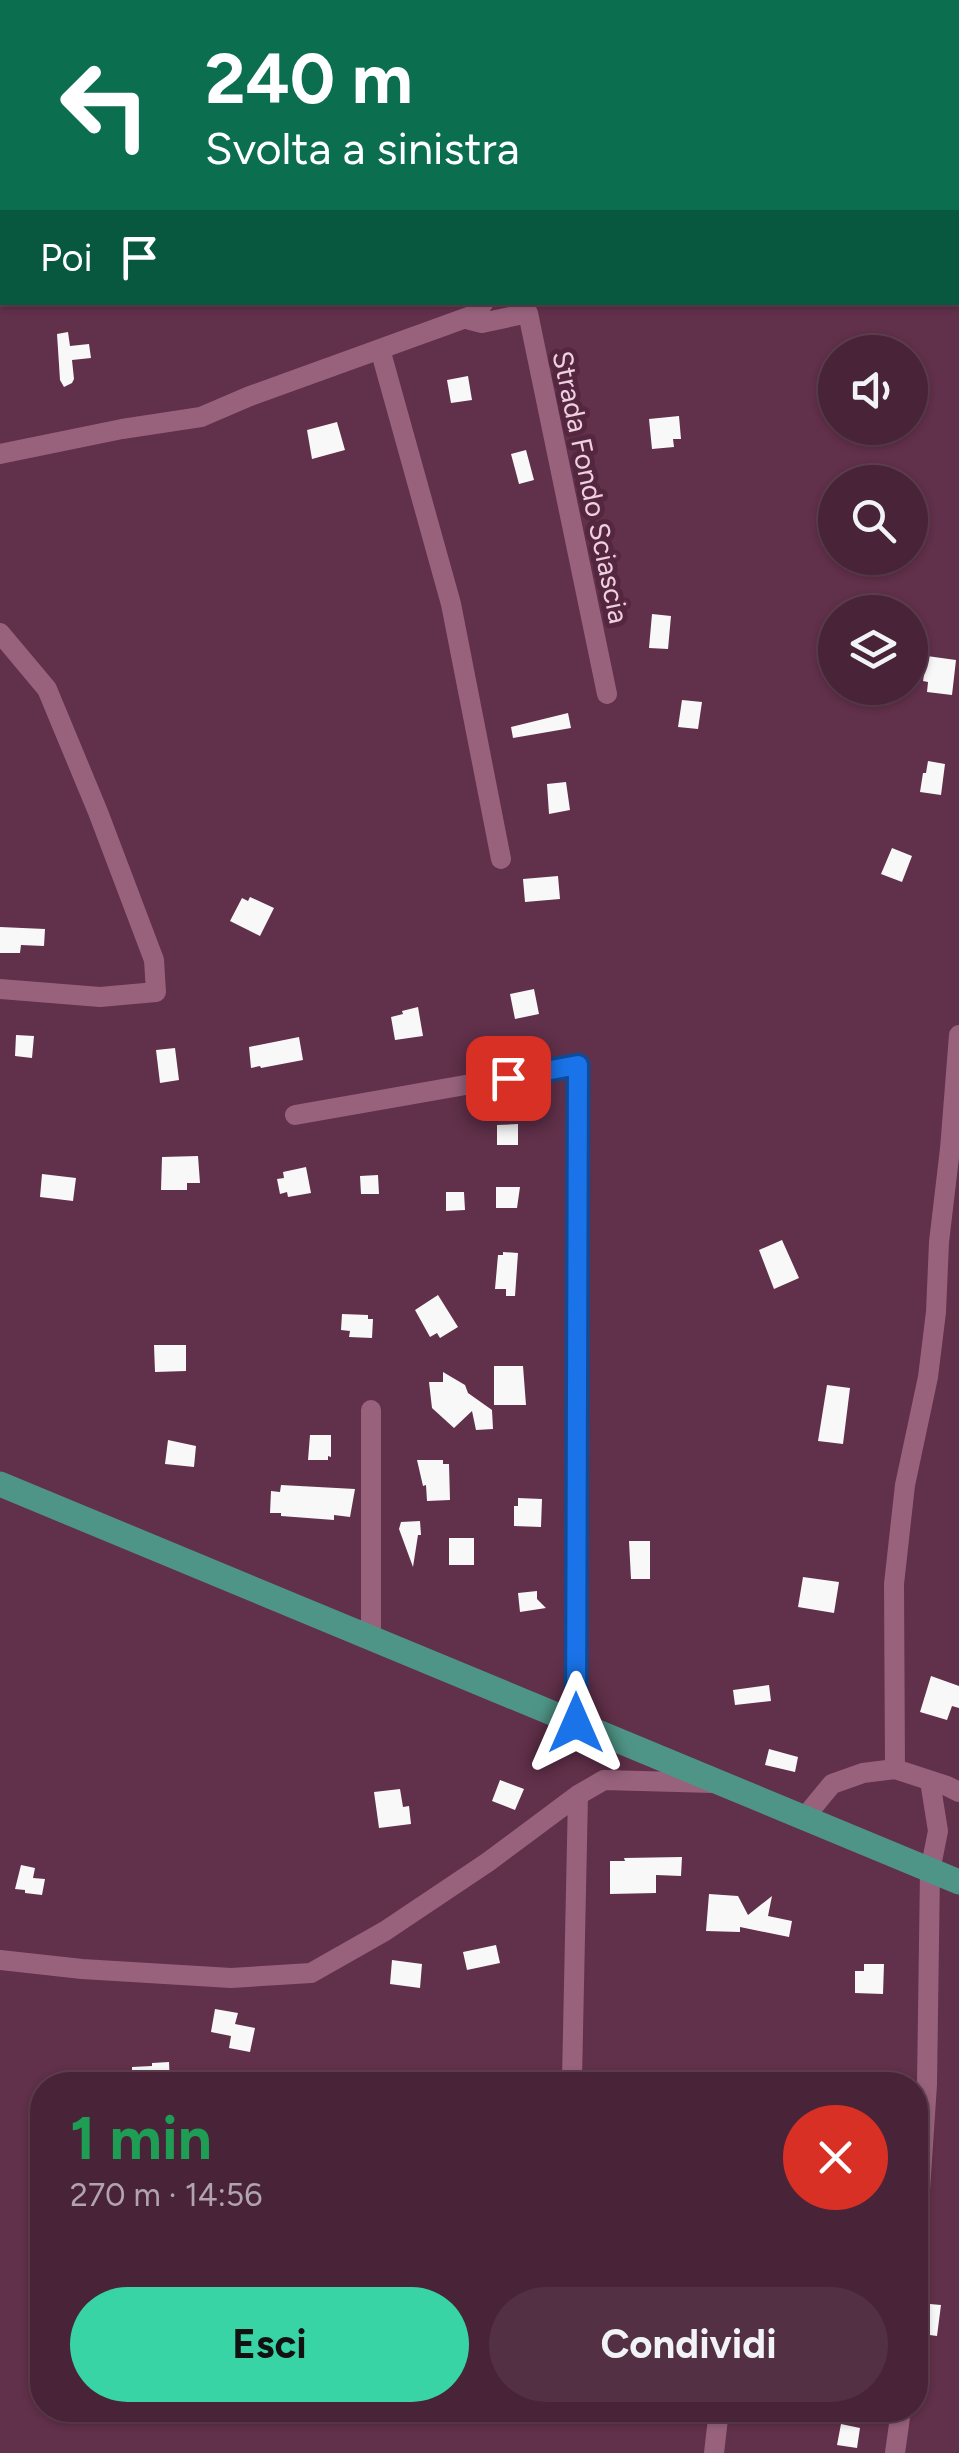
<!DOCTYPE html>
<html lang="it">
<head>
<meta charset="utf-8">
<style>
  body { margin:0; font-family:Figtree,sans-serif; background:#533043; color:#f1f3f6; height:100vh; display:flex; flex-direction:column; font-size:38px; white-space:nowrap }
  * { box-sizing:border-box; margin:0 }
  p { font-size:32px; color:#b1a4ae }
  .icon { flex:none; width:55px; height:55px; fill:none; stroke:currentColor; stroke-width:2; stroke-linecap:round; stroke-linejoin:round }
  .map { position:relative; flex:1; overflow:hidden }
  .drawer { position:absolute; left:30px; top:2072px; width:898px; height:350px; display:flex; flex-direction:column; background:#492438; border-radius:40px; box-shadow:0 2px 8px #0004,0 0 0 2px #614153 }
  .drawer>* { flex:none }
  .guide { position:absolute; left:0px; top:0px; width:960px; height:305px; box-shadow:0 2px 8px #0004,0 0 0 2px #614153; background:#0b6e4f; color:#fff; overflow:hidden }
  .fabs { position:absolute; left:818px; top:335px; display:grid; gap:20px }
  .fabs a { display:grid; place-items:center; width:110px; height:110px; border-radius:50%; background:#492438; box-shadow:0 2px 8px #0004,0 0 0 2px #614153; font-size:50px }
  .pin { position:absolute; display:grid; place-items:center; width:85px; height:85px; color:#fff; margin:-42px; border-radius:20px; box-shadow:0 5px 15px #0006 }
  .me { position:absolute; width:110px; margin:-55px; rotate:0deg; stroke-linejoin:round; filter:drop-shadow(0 0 8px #0008) }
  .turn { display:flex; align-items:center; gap:35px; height:210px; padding:0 40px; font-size:45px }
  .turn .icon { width:130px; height:130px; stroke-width:2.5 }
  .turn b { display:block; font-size:70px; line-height:85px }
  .then { display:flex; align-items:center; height:95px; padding:0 40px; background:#0003; gap:20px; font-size:38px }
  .round { display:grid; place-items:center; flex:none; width:105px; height:105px; border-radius:52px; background:#533043 }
  .summary { display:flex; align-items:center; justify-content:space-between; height:170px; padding:0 40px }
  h1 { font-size:60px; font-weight:700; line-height:75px; color:#1e9e55 }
  .primary-button { display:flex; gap:20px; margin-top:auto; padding:20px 40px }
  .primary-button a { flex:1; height:115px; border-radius:60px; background:#38d4a6; color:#111; font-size:40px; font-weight:700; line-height:115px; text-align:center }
  .primary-button a+a { background:#533043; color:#f1f3f6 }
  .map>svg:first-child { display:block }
  .building { fill:#f8f8f8 }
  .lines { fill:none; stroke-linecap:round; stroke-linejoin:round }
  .minor { stroke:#98627d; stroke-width:20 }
  .major { stroke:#4f9587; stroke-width:25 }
  .route-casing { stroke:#114b97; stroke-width:25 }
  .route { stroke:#1a73e8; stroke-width:18 }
  .labels { text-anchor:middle; stroke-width:10; stroke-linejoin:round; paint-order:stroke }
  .street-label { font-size:28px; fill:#efd0df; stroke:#552640 }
</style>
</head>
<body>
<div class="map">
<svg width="959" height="2453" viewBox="0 0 959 2453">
  <rect width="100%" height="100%" fill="#61304a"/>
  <path class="building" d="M 68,332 L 70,346 L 89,344 L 91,358 L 72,360 L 74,379 L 72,383 L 64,387 L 60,380 L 57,334 Z
    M 468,376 L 472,400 L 451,403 L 447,380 Z
    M 679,416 L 681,439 L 673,439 L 674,447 L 652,449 L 649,419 Z
    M 337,422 L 345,450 L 312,459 L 307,430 Z
    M 526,450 L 534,480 L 519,484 L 511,454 Z
    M 652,614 L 671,616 L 668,649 L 649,648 Z
    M 927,656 L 956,660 L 952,695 L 927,692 L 928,682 L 923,681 Z
    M 682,700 L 702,702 L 698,729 L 678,727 Z
    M 568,713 L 571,728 L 513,738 L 511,727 Z
    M 928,761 L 945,764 L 941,795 L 920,792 L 923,773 L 926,773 Z
    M 566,782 L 570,810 L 549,814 L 547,784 Z
    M 892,848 L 912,856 L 902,882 L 881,874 Z
    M 558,876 L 560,899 L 525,902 L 523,879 Z
    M 250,897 L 274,908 L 260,936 L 230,921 L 242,898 L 248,901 Z
    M 0,927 L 45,929 L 44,946 L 21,945 L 20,953 L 0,953 Z
    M 534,989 L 539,1014 L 515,1019 L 510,994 Z
    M 418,1007 L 423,1036 L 395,1040 L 391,1017 L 403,1014 L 402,1011 Z
    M 16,1035 L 34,1036 L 32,1058 L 15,1056 Z
    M 299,1037 L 303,1060 L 261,1068 L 260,1066 L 251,1068 L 249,1047 Z
    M 175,1048 L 179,1080 L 160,1083 L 156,1050 Z
    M 518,1124 L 518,1145 L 497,1145 L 497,1125 Z
    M 198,1156 L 200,1183 L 187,1183 L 187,1190 L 161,1190 L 162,1157 Z
    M 306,1167 L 311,1193 L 288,1197 L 287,1192 L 280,1194 L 277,1179 L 284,1178 L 283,1172 Z
    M 42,1174 L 76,1178 L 73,1201 L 40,1197 Z
    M 378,1175 L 379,1194 L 361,1194 L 360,1176 Z
    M 496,1187 L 520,1187 L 517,1208 L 496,1208 Z
    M 446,1192 L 464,1192 L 465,1210 L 446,1211 Z
    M 782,1240 L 799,1278 L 774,1289 L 759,1250 Z
    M 503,1252 L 518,1253 L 515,1296 L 506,1296 L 506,1289 L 495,1289 L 498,1255 L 503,1255 Z
    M 438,1295 L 458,1327 L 440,1338 L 437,1333 L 430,1337 L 415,1310 Z
    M 342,1314 L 368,1315 L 368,1319 L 373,1319 L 372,1338 L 349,1337 L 350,1331 L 341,1330 Z
    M 154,1345 L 186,1345 L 186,1371 L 155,1372 Z
    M 494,1366 L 523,1366 L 526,1405 L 494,1405 Z
    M 443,1372 L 465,1385 L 468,1393 L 492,1410 L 493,1429 L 476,1430 L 472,1411 L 454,1428 L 432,1408 L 429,1382 L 443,1382 Z
    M 827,1385 L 850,1388 L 843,1444 L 818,1441 Z
    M 310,1435 L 331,1435 L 331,1457 L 328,1456 L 328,1460 L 308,1460 Z
    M 168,1440 L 196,1446 L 194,1467 L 165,1464 Z
    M 417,1460 L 443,1460 L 443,1464 L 449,1464 L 450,1500 L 427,1501 L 426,1485 L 423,1486 Z
    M 281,1485 L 355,1489 L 350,1517 L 334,1515 L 334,1520 L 281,1516 L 281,1513 L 270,1513 L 271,1491 L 280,1492 Z
    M 518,1498 L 542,1499 L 541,1527 L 514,1526 L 514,1506 L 518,1506 Z
    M 420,1521 L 421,1535 L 418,1535 L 413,1567 L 399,1529 L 401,1522 Z
    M 449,1538 L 474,1538 L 474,1565 L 449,1565 Z
    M 629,1541 L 650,1541 L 650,1579 L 631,1579 Z
    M 803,1577 L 839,1582 L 834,1613 L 798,1607 Z
    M 537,1591 L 537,1599 L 546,1608 L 520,1612 L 518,1593 Z
    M 931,1676 L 959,1686 L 959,1708 L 952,1706 L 947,1720 L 920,1712 Z
    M 769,1685 L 771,1701 L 735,1705 L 733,1690 Z
    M 769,1749 L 798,1757 L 795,1772 L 765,1765 Z
    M 500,1780 L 524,1789 L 515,1810 L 492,1801 Z
    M 400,1789 L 403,1807 L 409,1806 L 411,1824 L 379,1828 L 374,1792 Z
    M 682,1857 L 681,1876 L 656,1875 L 656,1893 L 610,1894 L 610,1861 L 625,1861 L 624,1858 Z
    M 21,1865 L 35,1868 L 33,1878 L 45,1879 L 42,1895 L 25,1893 L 25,1890 L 15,1889 Z
    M 709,1894 L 738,1896 L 748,1915 L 772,1896 L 768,1916 L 792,1921 L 789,1937 L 740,1927 L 740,1932 L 706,1931 Z
    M 496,1945 L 500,1963 L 467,1970 L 463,1952 Z
    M 392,1960 L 422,1964 L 420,1988 L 390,1984 Z
    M 864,1964 L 884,1964 L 883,1994 L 855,1993 L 855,1971 L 864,1971 Z
    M 215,2009 L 238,2013 L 235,2024 L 255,2028 L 250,2052 L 229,2048 L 231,2036 L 211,2032 Z
    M 169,2062 L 170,2085 L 132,2085 L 132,2067 L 152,2066 L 152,2063 Z
    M 919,2303 L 941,2305 L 937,2336 L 915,2333 Z
    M 841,2424 L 860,2428 L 857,2448 L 837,2445 Z"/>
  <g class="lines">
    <path class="minor" d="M 527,0 L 527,2
      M 484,302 L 470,320 L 482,323 L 528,313 L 607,694
      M 380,349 L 451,604 L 501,859
      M 0,454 L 122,429 L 201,417 L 250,396 L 474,315
      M 0,633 L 47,689 L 98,812 L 154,960 L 156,992 L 100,997 L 0,989
      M 295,1115 L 579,1065 L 576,1723
      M 371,1410 L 371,1638
      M 895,1769 L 894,1584 L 905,1485 L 928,1377 L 936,1312 L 939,1242 L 950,1149 L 959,1035
      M 804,1818 L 832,1784 L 863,1773 L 895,1769 L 947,1786 L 959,1792
      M 0,1960 L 82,1969 L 231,1978 L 311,1973 L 385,1931 L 488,1862 L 578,1795 L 604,1780 L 713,1783
      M 572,2079 L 578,1795
      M 915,2266 L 927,2084 L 930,1871 L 938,1831 L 930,1781
      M 714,2453 L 719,2410
      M 895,2453 L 901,2410"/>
    <path class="major" d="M 0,1484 L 959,1882"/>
  </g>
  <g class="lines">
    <g class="route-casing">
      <path id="route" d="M 508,1078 L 578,1065 L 576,1723"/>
    </g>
    <use href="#route" class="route"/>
  </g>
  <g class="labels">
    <g class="street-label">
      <text transform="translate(591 487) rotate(78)" y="10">Strada Fondo Sciascia</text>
    </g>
  </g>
</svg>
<div class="fabs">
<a><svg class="icon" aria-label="sound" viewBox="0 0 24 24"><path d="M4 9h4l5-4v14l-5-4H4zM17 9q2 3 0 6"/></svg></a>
<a><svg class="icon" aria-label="search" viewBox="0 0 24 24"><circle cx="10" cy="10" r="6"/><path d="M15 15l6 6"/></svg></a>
<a><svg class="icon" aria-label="layers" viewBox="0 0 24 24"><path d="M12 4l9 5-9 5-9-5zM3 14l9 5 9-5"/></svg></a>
</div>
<div class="pin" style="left:508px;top:1078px;background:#d93025"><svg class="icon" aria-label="arrive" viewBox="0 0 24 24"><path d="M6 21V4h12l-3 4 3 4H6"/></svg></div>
<svg class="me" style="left:576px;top:1723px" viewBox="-20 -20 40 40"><path d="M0-17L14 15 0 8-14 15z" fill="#1a73e8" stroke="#fff" stroke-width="4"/></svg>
<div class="guide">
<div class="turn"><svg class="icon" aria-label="left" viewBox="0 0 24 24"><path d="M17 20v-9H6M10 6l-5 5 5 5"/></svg><div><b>240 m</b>Svolta a sinistra</div></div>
<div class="then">Poi<svg class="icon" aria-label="arrive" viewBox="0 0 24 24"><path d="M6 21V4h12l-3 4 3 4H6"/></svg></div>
</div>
<section class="drawer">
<div class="summary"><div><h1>1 min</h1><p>270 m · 14:56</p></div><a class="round" style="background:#d93025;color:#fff"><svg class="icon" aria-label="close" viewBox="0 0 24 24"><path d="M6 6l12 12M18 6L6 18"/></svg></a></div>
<div class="primary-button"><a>Esci</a><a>Condividi</a></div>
</section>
</div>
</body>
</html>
